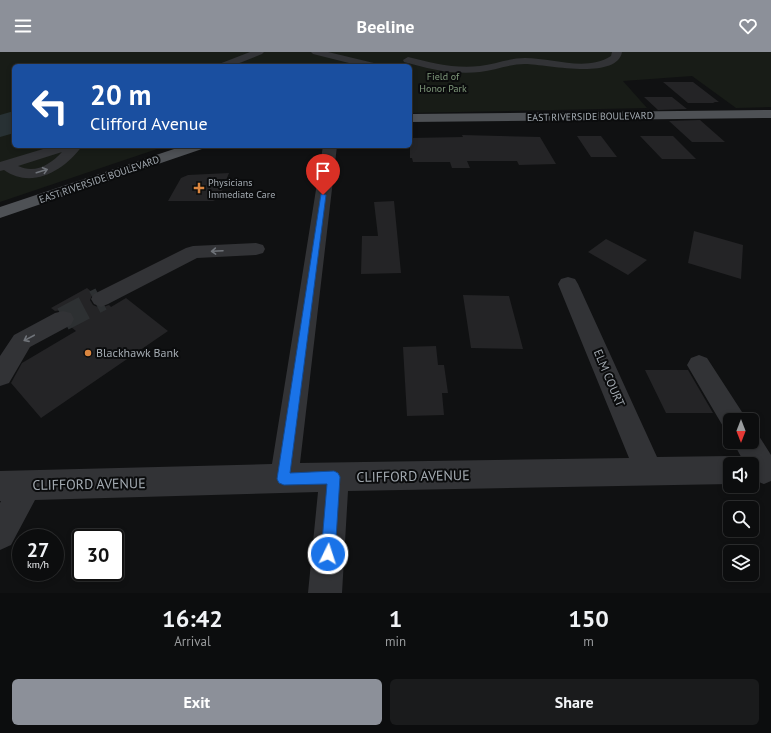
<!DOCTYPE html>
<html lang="en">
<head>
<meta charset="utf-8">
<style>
  body { margin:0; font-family:"PT Sans",sans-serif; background:#1a1b1c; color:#f1f3f6; height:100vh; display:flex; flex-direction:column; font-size:15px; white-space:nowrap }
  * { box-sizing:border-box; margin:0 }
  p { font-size:13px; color:#9a9c9e }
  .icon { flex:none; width:22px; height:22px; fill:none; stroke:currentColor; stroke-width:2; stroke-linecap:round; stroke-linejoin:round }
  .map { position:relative; height:541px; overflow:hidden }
  .panel { display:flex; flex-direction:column; background:#0c0d0e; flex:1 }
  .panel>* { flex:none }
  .top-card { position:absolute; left:12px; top:12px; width:400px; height:84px; border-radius:6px; box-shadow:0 2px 6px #0003,0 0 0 1px #2c2d2e; background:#1a4fa0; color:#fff; overflow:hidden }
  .needle { width:26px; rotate:180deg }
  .tools { position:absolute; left:723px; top:361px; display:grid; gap:8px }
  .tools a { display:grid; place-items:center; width:36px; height:36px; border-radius:6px; background:#0c0d0e; box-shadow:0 2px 6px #0003,0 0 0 1px #2c2d2e; font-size:20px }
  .speed { position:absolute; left:12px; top:477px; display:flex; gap:8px; font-size:20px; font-weight:700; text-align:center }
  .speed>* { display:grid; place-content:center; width:52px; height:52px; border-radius:50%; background:#0c0d0e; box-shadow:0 2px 6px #0003,0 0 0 1px #2c2d2e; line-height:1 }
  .speed small { font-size:10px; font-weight:400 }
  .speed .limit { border:2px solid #111; border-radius:6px; background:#fff; color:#111 }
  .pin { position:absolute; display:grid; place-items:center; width:34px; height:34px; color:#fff; margin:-41px -17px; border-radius:50% 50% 50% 0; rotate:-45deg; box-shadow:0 0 4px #0007 }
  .pin .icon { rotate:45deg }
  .me { position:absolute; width:44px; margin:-22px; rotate:4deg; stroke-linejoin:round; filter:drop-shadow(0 0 3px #0008) }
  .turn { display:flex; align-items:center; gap:14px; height:84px; padding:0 12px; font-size:18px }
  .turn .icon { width:52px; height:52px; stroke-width:2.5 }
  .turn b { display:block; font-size:28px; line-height:34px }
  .eta { display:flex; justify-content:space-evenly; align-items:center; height:68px; text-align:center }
  .eta b { font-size:24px; font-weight:700; line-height:28px }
  .primary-button { display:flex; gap:8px; margin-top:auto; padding:8px 12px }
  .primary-button a { flex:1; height:46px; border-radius:6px; background:#8c9099; color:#fff; font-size:16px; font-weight:700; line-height:46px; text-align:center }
  .primary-button a+a { background:#1a1b1c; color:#f1f3f6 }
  header { display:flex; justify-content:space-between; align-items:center; height:52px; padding:0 12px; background:#8c9099; color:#fff; font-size:18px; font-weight:700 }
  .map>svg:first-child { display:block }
  .green { fill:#181c17 }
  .water { fill:#283134 }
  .building { fill:#242426 }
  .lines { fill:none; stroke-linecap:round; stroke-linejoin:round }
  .minor-tunnel { stroke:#2d3032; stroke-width:24; stroke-dasharray:24 12; stroke-linecap:butt }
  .minor { fill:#323336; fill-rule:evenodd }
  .major { fill:#4e5155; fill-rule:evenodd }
  .oneway { stroke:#70747a }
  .route { fill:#1a73e8; stroke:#114b97 }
  .poi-dot { fill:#db863f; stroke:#0b0c0d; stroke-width:1.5 }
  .labels { text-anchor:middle; stroke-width:4; stroke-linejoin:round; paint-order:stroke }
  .far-park-label { font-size:10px; fill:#819a7c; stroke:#0b0c0d }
  .far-street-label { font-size:10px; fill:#a3aab1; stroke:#0b0c0d }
  .far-poi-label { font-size:10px; fill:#a3aab1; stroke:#0b0c0d; text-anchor:start }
  .poi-label { font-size:12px; fill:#a3aab1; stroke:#0b0c0d; text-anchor:start }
  .street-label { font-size:12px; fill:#a3aab1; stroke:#0b0c0d }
  .near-street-label { font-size:14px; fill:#a3aab1; stroke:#0b0c0d }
</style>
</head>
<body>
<header><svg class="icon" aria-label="menu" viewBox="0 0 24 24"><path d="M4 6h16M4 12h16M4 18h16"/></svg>Beeline<svg class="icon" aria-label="heart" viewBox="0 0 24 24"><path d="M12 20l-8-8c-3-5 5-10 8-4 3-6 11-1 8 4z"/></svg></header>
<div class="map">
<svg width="771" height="541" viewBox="0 0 771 541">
  <rect width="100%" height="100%" fill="#101112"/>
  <path class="green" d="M 0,0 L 771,0 L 771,55 L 736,56 L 692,24 L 623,29 L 647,56 L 410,61 L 410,14 L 14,14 L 14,94 L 166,94 L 0,150 Z"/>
  <path class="water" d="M 14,59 L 14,81 L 0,85 L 0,63 Z"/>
  <path class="building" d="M 663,30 L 693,30 L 719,50 L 713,50 L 715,51 L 688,51 Z
    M 644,45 L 672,45 L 687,57 L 658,58 Z
    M 700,68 L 725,90 L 692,90 L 669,69 Z
    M 462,83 L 540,85 L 556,112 L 519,113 L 517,109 L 467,109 L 470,116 L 452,116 L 450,110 L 413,110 L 412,106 L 410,106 L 410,86 L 463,85 Z
    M 577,84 L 601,84 L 617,105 L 591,105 Z
    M 640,84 L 673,84 L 696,107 L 662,107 Z
    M 229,121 L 219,146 L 213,149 L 168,149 L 181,126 L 188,123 Z
    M 394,149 L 401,221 L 361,222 L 362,184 L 378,184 L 374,150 Z
    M 694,179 L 743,193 L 741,227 L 688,211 Z
    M 606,187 L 647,208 L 628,223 L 588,200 Z
    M 87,236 L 93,241 L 90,248 L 93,253 L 100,256 L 109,253 L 111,255 L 126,246 L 168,279 L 41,366 L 11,331 L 22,311 L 76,279 L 71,275 L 75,268 L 72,260 L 63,258 L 55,259 L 51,256 Z
    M 463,243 L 509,244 L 523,297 L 471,296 Z
    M 436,294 L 438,313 L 444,313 L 448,341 L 442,341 L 444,363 L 407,364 L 403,295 Z
    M 645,318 L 688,318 L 713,361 L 666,361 Z"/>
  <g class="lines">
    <path class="minor-tunnel" d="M 63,267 L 101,247"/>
    <path class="minor" d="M 250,0 L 264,0 L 262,2 L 232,14 L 218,14 L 219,12 Z
      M 311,0 L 328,0 L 378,12 L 379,14 L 361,14 L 313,2 Z
      M 612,0 L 622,0 C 617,29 545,12 525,12 C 510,12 495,18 480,20 C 454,23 429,17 404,10 L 403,8 L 408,5 C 432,11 455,17 480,14 C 495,12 510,6 525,6 C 553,6 586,20 611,4 Z
      M 53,94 L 82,94 C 65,118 32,138 4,118 L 0,119 L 0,110 ZM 62,100 C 50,113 35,122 18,114 Z
      M 323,94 L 337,94 L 300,411 L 629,406 L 558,232 L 561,227 L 568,225 L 575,227 L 578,232 L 657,405 L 730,404 L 740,408 L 742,412 L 730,412 L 730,432 L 348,439 L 342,541 L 308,541 L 318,440 L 35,448 L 11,493 L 0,498 L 0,451 L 1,449 L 0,449 L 0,419 L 272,412 Z
      M 256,191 L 263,193 L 265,197 L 263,201 L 256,203 L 197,206 L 108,252 L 101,255 L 94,252 L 91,247 L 94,242 L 186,196 L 193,194 Z
      M 63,259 L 71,261 L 74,267 L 71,273 L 30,295 L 9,331 L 0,334 L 0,304 L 14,283 L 55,261 Z
      M 699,303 L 707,306 L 742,360 L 746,368 L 730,368 L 730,379 L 724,376 L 687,313 L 691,306 Z
      M 752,379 L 757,381 L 771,403 L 771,429 L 764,432 C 751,427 752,426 752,412 L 745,412 L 733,390 L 752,390 Z"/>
    <path class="major" d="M 771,58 L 771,66 L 410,70 L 410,62 Z
      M 183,94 L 204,94 L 202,97 L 0,166 L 0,155 Z"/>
  </g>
  <defs><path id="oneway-shaft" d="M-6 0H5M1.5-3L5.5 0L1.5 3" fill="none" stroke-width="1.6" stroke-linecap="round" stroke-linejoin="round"/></defs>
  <g class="oneway">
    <use href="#oneway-shaft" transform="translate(42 119) rotate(-17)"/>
    <use href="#oneway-shaft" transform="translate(217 199) rotate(177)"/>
    <use href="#oneway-shaft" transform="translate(29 286) rotate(152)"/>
  </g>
  <path class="route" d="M 321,142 L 326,143 L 290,421 L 334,419 L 338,421 L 340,425 L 335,502 L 333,506 L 328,508 L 323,506 L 321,502 L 327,432 L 284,433 L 279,431 L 277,427 Z"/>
  <g class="poi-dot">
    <path d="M197 130h4v4h4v4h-4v4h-4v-4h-4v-4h4z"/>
    <circle cx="88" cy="301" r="4"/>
  </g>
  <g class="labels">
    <g class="far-park-label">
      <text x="443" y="28">Field of<tspan x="443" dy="12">Honor Park</tspan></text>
    </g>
    <g class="far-street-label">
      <text transform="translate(590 64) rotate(-1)" y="4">EAST RIVERSIDE BOULEVARD</text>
      <text transform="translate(99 127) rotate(-19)" y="4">EAST RIVERSIDE BOULEVARD</text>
    </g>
    <g class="far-poi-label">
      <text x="208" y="134">Physicians<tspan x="208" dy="12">Immediate Care</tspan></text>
    </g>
    <g class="poi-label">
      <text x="96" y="305">Blackhawk Bank</text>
    </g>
    <g class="street-label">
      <text transform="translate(609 326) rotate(67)" y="4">ELM COURT</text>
    </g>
    <g class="near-street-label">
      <text transform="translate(413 424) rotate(-1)" y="5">CLIFFORD AVENUE</text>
      <text transform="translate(89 432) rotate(-1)" y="5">CLIFFORD AVENUE</text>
    </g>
  </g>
</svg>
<div class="tools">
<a><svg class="needle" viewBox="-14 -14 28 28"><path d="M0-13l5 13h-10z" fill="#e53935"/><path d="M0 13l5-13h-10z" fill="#9a9c9e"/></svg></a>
<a><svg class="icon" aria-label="sound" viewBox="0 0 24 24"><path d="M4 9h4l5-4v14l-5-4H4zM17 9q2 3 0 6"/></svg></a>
<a><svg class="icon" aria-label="search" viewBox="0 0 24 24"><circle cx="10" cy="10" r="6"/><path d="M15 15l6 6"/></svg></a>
<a><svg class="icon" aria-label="layers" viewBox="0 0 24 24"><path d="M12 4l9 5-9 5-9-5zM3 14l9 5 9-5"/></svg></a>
</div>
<div class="speed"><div>27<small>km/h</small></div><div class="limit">30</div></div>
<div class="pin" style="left:323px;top:143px;background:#d93025"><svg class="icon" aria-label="arrive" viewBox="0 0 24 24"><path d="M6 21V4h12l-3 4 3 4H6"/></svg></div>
<svg class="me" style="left:328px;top:502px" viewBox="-20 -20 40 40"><circle r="17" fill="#1a73e8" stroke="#fff" stroke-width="3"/><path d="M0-11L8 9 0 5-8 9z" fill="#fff"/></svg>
<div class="top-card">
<div class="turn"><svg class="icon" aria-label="left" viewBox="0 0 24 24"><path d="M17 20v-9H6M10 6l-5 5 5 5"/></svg><div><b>20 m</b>Clifford Avenue</div></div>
</div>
</div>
<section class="panel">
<div class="eta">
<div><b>16:42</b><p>Arrival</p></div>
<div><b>1</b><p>min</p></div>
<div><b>150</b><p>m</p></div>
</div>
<div class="primary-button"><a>Exit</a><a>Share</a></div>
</section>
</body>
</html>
